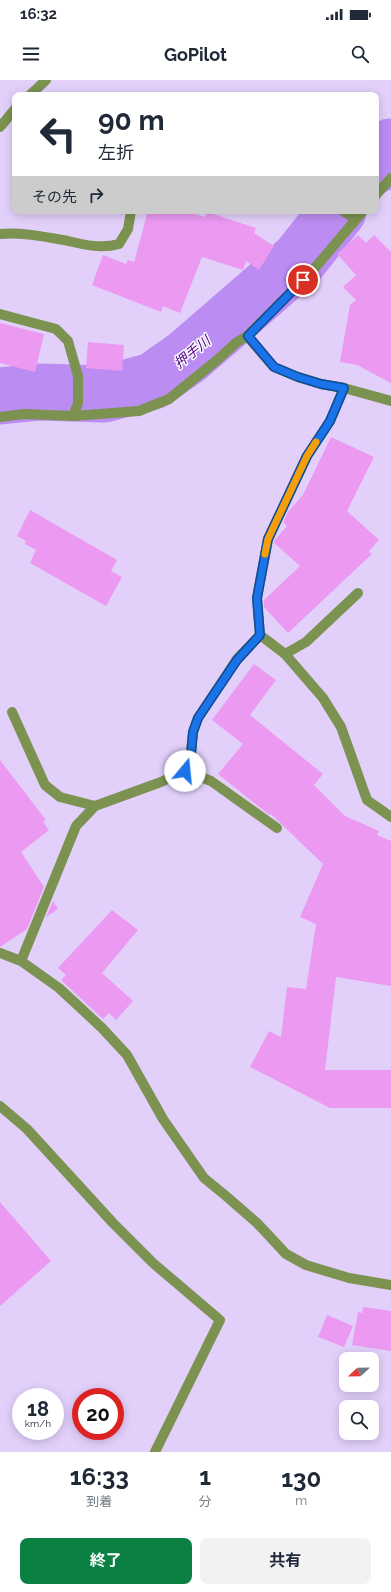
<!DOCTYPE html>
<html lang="ja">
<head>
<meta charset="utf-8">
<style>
  body { margin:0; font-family:Raleway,"Noto Sans JP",sans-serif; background:#f2f2f3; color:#1f2937; height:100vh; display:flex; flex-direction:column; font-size:15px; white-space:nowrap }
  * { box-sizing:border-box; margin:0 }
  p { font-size:13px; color:#747a83 }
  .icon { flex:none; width:22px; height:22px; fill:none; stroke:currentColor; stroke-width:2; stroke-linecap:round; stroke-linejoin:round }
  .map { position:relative; height:1372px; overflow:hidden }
  .details { display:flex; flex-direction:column; background:#fff; flex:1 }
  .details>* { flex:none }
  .banner { position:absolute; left:12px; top:12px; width:367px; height:122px; border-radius:8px; box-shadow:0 2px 10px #0003; background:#fff; color:#1f2937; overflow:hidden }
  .needle { width:26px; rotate:248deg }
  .tools { position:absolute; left:339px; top:1272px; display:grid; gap:8px }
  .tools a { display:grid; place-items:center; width:40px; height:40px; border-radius:8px; background:#fff; box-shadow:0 2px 10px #0003; font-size:20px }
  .speed { position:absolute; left:12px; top:1308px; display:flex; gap:8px; font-size:20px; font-weight:700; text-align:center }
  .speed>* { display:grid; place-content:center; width:52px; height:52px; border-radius:50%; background:#fff; box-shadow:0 2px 10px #0003; line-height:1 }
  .speed small { font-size:10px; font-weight:400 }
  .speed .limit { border:6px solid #d22; background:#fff; color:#111 }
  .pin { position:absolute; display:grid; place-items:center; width:34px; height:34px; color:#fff; margin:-17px; border:2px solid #fff; border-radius:50%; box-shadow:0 1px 4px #0007 }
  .me { position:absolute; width:44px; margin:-22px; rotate:17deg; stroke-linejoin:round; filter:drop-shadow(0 0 3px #0008) }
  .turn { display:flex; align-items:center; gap:14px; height:84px; padding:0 20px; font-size:18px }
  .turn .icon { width:52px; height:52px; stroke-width:2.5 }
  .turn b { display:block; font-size:28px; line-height:34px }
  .then { display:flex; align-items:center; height:38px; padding:0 20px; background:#0003; gap:8px; font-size:15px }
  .eta { display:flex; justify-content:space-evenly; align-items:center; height:68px; text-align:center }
  .eta b { font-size:24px; font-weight:700; line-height:28px }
  .cta { display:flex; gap:8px; margin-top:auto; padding:8px 20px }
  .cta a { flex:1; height:46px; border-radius:8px; background:#0b8043; color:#fff; font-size:16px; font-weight:700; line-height:46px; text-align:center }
  .cta a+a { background:#f2f2f3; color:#1f2937 }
  .status { display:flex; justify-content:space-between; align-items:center; height:28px; padding:0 20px; background:#fff; direction:ltr }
  .status svg { height:11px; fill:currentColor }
  header { display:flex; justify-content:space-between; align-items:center; height:52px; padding:0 20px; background:#fff; font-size:18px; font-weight:700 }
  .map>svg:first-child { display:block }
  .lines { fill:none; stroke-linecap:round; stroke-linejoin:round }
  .river { stroke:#bb8cf1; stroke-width:57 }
  .building { fill:#eb99f1 }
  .service { stroke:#7c9250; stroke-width:10 }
  .minor { stroke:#7c9250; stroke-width:10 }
  .route-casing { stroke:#114b97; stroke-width:10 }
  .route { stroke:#1a73e8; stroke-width:7 }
  .slow { stroke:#f59e0b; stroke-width:7 }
  .labels { text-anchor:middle; stroke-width:3; stroke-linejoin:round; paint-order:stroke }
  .water-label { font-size:14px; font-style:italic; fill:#500082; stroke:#fbf9ff }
</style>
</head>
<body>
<div class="status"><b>16:32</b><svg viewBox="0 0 49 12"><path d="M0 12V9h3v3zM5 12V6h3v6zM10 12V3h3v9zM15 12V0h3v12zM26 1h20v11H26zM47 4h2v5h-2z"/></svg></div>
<header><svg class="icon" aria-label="menu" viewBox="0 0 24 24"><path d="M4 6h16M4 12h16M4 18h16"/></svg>GoPilot<svg class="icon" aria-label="search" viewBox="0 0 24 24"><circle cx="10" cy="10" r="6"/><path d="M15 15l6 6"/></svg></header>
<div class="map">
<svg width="391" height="1372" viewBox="0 0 391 1372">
  <rect width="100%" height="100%" fill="#e2d0fb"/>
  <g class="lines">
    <path class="river" d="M 376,85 L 391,67
      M 0,316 L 40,312 L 104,314 L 153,301 L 187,277 L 299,180 L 338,131"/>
  </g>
  <path class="building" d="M 148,131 L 183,131 L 205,137 L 207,132 L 256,148 L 254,153 L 274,166 L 259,190 L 246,181 L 243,190 L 202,177 L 180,233 L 163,226 L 161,232 L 92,205 L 103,175 L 126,184 L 128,180 L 134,182 Z
    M 358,155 L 366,163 L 374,155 L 391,172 L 391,303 L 357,285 L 340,282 L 350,225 L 356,220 L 343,207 L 356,195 L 337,174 Z
    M 0,243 L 44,254 L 35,292 L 0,283 Z
    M 88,262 L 124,265 L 122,291 L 86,288 Z
    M 331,357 L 374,377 L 347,431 L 379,460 L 369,471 L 372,474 L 288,553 L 264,527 L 264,520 L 300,486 L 274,463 L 274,461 L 287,446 L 283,442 L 288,432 L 303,415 Z
    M 30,430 L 117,480 L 111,491 L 122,497 L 106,526 L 30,483 L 36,470 L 25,464 L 26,461 L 17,456 Z
    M 254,584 L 276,600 L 250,635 L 323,694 L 314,705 L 345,736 L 379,751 L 377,755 L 391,761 L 391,906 L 336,897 L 325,990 L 391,990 L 391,1028 L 330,1028 L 250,987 L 269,951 L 281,957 L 287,907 L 306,909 L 316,844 L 300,837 L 323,784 L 271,734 L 270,735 L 258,726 L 218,694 L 243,664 L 212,640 Z
    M 0,680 L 46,740 L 43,742 L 49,750 L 21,772 L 44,807 L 27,849 L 0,867 Z
    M 53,821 L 58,829 L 46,837 Z
    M 112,830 L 138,850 L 102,893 L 133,921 L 116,940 L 109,933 L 103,939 L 61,900 L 66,895 L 58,888 Z
    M 0,1122 L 51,1181 L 0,1226 Z
    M 363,1227 L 391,1231 L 391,1271 L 352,1265 L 358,1232 L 362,1233 Z
    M 327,1235 L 353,1246 L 344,1267 L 318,1257 Z"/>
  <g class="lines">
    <path class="service" d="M 30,15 L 46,0
      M 0,47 L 15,29
      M 343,131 L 356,139
      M 0,154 C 22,152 46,157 68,161 C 85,165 102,169 119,164 L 128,149 L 131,131
      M 0,234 L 56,249 L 68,261 L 78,296 L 78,323 L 73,336
      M 344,308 L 391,321
      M 285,574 L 306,562 L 358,513
      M 12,632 L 45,705 L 60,717 L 95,726
      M 185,691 L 191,674 L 193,652 L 198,638 L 237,579 L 260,555
      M 0,873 L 21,881 L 59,908 L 102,948 L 127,975 L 163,1039 L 204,1098 L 226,1116 L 257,1143 L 286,1174 L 306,1185 L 349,1198 L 391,1205
      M 21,881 L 76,746 L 95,726 L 161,702 L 185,691 L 211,701 L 277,748"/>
    <path class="minor" d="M 376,115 L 391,98
      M 247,256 L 274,287 L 298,297 L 321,304 L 344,308 L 330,341 L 307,376 L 268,459 L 257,518 L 260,555 L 285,574 L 323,618 L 341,647 L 367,720 L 391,737
      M 0,337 L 24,334 L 73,336 L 139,331 L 169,319 L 216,281 L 237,262 L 247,256 L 314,189 L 363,131
      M 0,1026 L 27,1049 L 113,1143 L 153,1183 L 220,1240 L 155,1372"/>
  </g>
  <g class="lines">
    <g class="route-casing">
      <path id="route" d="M 185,691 L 191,674 L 193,652 L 198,638 L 237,580 L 260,555 L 257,518 L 268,459 L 307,376 L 330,341 L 344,308 L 321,304 L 298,297 L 274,287 L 248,256 L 303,200"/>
    </g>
    <use href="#route" class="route"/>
    <path class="slow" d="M 265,474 L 268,459 L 307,376 L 316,362"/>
  </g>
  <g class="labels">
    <g class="water-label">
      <text transform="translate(192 272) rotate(-39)" y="5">押手川</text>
    </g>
  </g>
</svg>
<div class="tools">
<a><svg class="needle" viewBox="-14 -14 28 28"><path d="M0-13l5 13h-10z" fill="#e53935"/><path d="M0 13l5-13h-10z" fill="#747a83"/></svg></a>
<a><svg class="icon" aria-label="search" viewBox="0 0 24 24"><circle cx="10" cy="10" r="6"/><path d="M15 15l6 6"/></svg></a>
</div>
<div class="speed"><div>18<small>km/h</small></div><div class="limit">20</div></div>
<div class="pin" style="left:303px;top:200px;background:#d93025"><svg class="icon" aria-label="arrive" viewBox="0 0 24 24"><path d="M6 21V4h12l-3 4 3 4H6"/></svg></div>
<svg class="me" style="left:185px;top:691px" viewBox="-20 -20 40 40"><circle r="19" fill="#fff"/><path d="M0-13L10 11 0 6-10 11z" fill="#1a73e8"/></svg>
<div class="banner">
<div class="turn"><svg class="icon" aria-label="left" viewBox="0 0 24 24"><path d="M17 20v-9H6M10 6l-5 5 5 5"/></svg><div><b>90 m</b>左折</div></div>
<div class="then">その先<svg class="icon" aria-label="right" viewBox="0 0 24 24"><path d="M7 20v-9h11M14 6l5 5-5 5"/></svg></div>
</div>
</div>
<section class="details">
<div class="eta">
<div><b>16:33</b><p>到着</p></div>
<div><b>1</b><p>分</p></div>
<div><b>130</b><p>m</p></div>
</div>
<div class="cta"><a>終了</a><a>共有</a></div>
</section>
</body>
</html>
